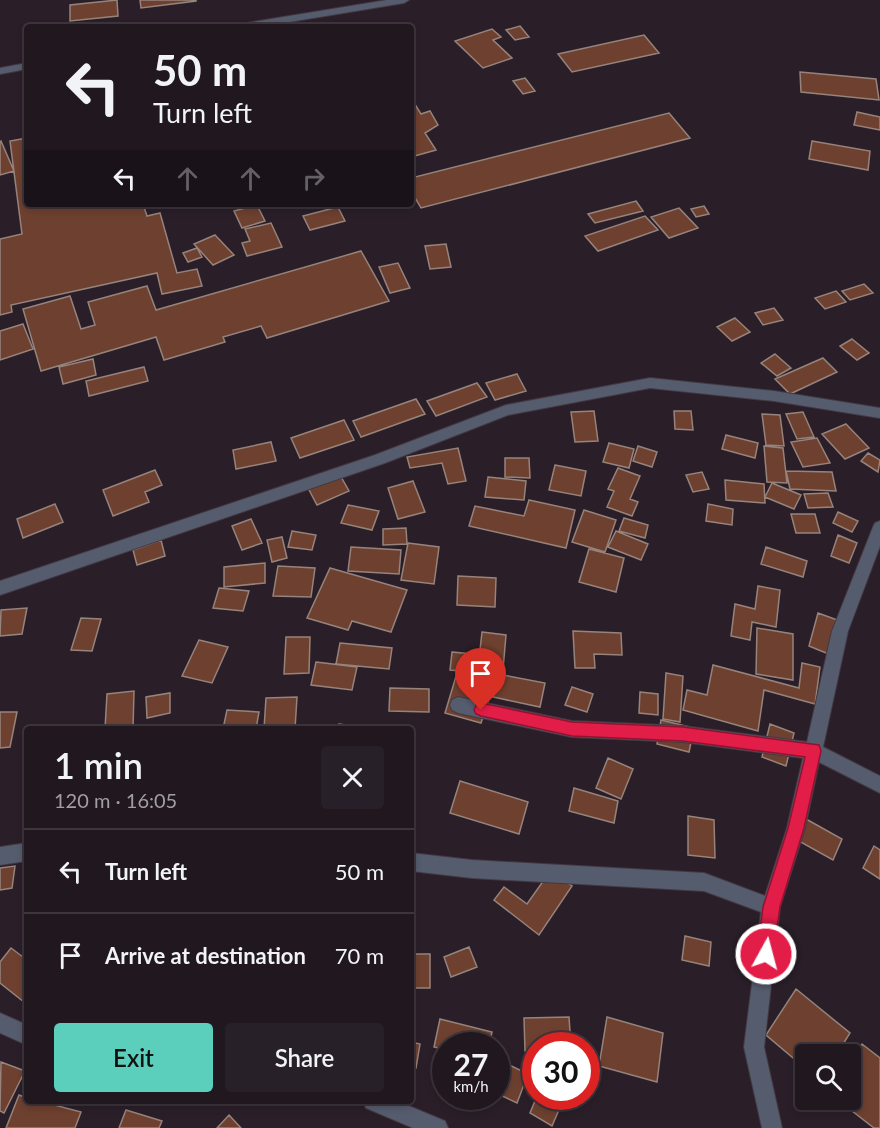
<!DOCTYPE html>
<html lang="en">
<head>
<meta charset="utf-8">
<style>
  body { margin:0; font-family:Lato,sans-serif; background:#282028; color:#f1f3f6; height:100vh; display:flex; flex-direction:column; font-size:22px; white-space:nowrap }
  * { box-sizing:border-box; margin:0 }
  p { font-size:20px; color:#a29fa4 }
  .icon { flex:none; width:33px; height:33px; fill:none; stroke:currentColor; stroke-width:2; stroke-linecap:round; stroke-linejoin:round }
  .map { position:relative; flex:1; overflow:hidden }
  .details { position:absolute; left:24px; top:726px; width:390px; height:378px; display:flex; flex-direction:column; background:#20171f; border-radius:6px; box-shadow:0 3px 9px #0003,0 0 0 2px #3d363d }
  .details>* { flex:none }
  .banner { position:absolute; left:24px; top:24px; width:390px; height:183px; border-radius:6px; box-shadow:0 3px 9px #0003,0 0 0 2px #3d363d; background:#20171f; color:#f1f3f6; overflow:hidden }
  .buttons { position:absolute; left:795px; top:1044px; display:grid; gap:12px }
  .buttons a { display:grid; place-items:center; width:66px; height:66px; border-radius:6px; background:#20171f; box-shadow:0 3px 9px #0003,0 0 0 2px #3d363d; font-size:30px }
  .speed { position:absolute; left:432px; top:1032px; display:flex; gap:12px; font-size:30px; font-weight:700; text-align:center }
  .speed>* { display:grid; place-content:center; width:78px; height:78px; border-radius:50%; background:#20171f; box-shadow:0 3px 9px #0003,0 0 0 2px #3d363d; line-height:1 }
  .speed small { font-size:15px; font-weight:400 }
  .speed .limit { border:9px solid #d22; background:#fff; color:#111 }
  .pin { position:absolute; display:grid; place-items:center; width:51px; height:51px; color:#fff; margin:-62px -26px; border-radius:50% 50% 50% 0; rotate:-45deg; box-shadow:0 0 6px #0007 }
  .pin .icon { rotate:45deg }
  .me { position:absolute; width:66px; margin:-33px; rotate:7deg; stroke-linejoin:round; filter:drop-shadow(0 0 4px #0008) }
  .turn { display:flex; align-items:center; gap:21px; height:126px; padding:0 30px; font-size:27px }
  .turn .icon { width:78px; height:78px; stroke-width:2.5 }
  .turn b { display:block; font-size:42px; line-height:51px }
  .lanes { display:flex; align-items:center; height:57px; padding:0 30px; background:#0003; justify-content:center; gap:30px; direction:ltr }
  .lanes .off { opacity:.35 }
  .round { display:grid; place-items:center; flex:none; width:63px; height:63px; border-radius:6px; background:#282028 }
  .summary { display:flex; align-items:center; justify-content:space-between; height:102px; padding:0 30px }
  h1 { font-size:36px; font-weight:600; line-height:45px }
  .action { display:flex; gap:12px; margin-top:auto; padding:12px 30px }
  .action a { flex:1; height:69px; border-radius:6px; background:#5bcebc; color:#111; font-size:24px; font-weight:600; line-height:69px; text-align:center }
  .action a+a { background:#282028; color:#f1f3f6 }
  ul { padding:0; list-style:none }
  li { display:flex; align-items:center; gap:18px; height:84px; padding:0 30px; border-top:2px solid #3d363d }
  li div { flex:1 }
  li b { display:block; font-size:22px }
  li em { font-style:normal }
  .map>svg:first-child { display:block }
  .building { fill:#6e402f; stroke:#96837c; stroke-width:1.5 }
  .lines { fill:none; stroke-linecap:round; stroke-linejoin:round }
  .minor-casing { stroke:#443943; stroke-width:2 }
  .minor { fill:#555c6e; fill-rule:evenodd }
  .route { fill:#e11d48; stroke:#92132f; stroke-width:1.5 }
</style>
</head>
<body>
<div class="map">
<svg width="880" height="1128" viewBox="0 0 880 1128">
  <rect width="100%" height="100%" fill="#2a1f29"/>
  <path class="building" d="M 117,0 L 118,16 L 70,21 L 70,5 Z
    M 140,0 L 196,0 L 196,1 L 141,8 Z
    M 520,26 L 529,37 L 515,40 L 506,30 Z
    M 492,29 L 501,37 L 493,40 L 512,58 L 483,68 L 455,41 Z
    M 644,35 L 659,53 L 572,72 L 558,54 Z
    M 800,72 L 876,79 L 879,100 L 801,92 Z
    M 525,78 L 535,91 L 523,94 L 513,81 Z
    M 411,98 L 421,114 L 430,111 L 438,125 L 425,133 L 436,150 L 411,157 Z
    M 857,112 L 880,117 L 880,130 L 854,125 Z
    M 669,113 L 690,138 L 421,208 L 411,191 L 411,178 Z
    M 27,138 L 27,204 L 143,204 L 147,216 L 160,213 L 177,273 L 197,269 L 202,286 L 162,294 L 157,273 L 11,305 L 12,312 L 0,315 L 0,239 L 22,234 L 10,141 Z
    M 1,141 L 14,171 L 0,175 L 0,142 Z
    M 812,141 L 870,151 L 868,170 L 809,159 Z
    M 636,201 L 643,211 L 595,223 L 588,214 Z
    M 257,205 L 265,221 L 242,228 L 234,211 Z
    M 704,206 L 709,214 L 696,217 L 691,209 Z
    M 338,207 L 345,221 L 310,230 L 303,216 Z
    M 679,208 L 698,228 L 669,238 L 651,217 Z
    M 645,216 L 658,230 L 598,251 L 585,236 Z
    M 271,223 L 282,247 L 247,256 L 242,243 L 250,241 L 245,229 Z
    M 215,235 L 234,255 L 213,265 L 194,244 Z
    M 446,244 L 451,267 L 430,269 L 425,246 Z
    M 197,248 L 202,257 L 188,262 L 183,253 Z
    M 361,251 L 389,301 L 267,338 L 261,326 L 223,337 L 225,342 L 164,360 L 156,337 L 41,371 L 23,309 L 70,296 L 81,329 L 95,325 L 88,302 L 147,286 L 156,310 Z
    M 398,263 L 410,288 L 390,293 L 379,267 Z
    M 864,284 L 873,293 L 850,300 L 842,291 Z
    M 836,291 L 846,302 L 825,309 L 815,298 Z
    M 774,308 L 783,320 L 763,325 L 755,313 Z
    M 735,318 L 750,332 L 732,341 L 717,327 Z
    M 23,324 L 33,349 L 0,360 L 0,331 Z
    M 852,339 L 869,353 L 857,360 L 840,346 Z
    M 775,354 L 791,368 L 777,376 L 761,363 Z
    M 823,358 L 837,372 L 790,394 L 775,379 Z
    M 93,359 L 96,375 L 63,384 L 59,367 Z
    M 144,367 L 148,381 L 89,396 L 86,381 Z
    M 517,374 L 526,391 L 495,400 L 486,383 Z
    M 477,383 L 487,397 L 436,416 L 427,401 Z
    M 416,399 L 425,414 L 361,437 L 353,421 Z
    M 594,411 L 598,441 L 575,442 L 571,412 Z
    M 674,411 L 691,411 L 693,430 L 675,429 Z
    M 803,412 L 814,437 L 797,439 L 786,414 Z
    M 762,414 L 780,415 L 784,446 L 766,445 Z
    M 344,420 L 354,440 L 300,458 L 291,438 Z
    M 846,424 L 869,448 L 845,459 L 822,434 Z
    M 726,435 L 758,443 L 755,458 L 722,449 Z
    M 817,438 L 830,463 L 803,467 L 791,442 Z
    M 271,442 L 276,461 L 236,469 L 233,450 Z
    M 609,443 L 634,449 L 629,468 L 603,462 Z
    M 638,446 L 657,452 L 652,467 L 633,461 Z
    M 764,446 L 783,448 L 787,483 L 767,482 Z
    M 458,448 L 466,481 L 448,484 L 442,463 L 410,468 L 407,457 Z
    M 868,453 L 880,460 L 878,472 L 861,461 Z
    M 505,458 L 529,458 L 530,478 L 505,477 Z
    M 555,465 L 586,471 L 581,496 L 549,490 Z
    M 618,468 L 640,476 L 630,499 L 638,502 L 632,516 L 607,507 L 614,491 L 608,489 Z
    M 155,470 L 162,485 L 145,492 L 149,502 L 113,516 L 103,490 Z
    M 786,471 L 832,472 L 836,491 L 790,489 Z
    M 702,472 L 709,489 L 693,492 L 686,475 Z
    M 340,475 L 349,491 L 317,505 L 308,488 Z
    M 488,477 L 526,481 L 524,500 L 485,497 Z
    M 725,480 L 764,484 L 765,503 L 726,500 Z
    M 413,481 L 425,512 L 398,519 L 388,488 Z
    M 772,483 L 801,495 L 794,509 L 765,497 Z
    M 828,493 L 833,507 L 808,508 L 804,494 Z
    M 529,500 L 575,510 L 566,548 L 469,526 L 475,506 L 524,516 Z
    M 55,504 L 63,522 L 23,538 L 17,519 Z
    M 708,504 L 733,509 L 732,525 L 706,521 Z
    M 348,505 L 379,511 L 372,530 L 341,523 Z
    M 584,510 L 616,520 L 605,552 L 572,542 Z
    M 838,512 L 858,521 L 852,532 L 833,523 Z
    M 791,514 L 815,514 L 820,533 L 796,533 Z
    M 624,518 L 648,525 L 645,538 L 619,531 Z
    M 251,519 L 262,543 L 242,550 L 232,526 Z
    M 406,528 L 407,544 L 383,545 L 383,529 Z
    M 292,531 L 316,535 L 312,550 L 288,547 Z
    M 616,531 L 648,544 L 641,560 L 608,547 Z
    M 838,535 L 857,543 L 849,563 L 831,556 Z
    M 282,537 L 287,558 L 272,562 L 267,540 Z
    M 161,540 L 165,556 L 137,565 L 133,550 Z
    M 408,543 L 439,547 L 434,584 L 401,580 Z
    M 351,547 L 401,550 L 399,574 L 348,571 Z
    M 766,547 L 807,561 L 803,577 L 761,564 Z
    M 589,549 L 624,558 L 616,592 L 579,582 Z
    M 265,563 L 265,583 L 224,587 L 224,567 Z
    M 278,566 L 315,568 L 311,597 L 273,596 Z
    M 330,568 L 407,590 L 391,632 L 352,621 L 348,630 L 307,618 Z
    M 458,576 L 496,578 L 495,607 L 457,605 Z
    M 758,586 L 780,590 L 776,627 L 752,622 L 750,640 L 731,636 L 735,604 L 755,609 Z
    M 219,588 L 249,591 L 243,611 L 213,608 Z
    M 27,608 L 22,634 L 0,636 L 1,610 Z
    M 818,613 L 840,621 L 831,655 L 809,646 Z
    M 81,618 L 101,619 L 92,651 L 71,650 Z
    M 757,628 L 793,634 L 793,680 L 756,674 Z
    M 573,631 L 621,633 L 622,655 L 594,654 L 595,668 L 575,668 Z
    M 482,632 L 506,635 L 503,670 L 478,668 Z
    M 286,637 L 310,637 L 309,673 L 284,674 Z
    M 199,640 L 228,647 L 212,683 L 182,676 Z
    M 340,643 L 392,648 L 389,669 L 336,664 Z
    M 452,652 L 473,654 L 471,672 L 450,670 Z
    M 316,662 L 357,667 L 352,690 L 311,685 Z
    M 802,663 L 820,667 L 815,704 L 764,690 L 758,731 L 683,710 L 687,690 L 707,695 L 713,665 L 799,688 Z
    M 457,673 L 494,683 L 481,723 L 445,713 Z
    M 666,673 L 683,676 L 680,722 L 663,719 Z
    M 498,674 L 545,683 L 540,707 L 493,697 Z
    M 572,687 L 593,694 L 587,712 L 565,705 Z
    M 390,688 L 429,689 L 429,712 L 389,711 Z
    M 134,691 L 133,729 L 105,729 L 107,694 Z
    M 640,692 L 658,694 L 658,715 L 639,713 Z
    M 170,693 L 170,713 L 147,718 L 146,697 Z
    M 297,697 L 295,729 L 264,729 L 266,698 Z
    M 227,710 L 259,712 L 256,729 L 223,729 Z
    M 0,712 L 17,712 L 10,747 L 0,748 Z
    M 661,720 L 694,728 L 689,752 L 657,744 Z
    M 339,724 L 371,729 L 338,729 Z
    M 770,724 L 794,733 L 786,766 L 762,757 Z
    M 608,758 L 633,769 L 621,799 L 596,788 Z
    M 460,781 L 528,802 L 519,834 L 450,813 Z
    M 574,788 L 618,801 L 614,823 L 569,811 Z
    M 688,816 L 714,820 L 715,858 L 688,855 Z
    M 806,819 L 842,839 L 833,860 L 797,840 Z
    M 874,846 L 880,850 L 880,879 L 863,868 Z
    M 15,866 L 12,888 L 0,890 L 0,868 Z
    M 551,870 L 572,886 L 539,935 L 494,900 L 504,887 L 527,904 Z
    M 685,936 L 711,942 L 709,966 L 682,960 Z
    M 469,947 L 477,967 L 451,977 L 444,957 Z
    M 11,948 L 27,960 L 27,999 L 24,1002 L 0,983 L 0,962 Z
    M 411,954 L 430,954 L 430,988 L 411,988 Z
    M 796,989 L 850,1033 L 837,1054 L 806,1054 L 806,1069 L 766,1035 Z
    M 569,1017 L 571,1046 L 536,1046 L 536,1051 L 525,1051 L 524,1018 Z
    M 607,1017 L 663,1033 L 657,1082 L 599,1066 Z
    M 440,1019 L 492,1032 L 489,1046 L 446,1046 L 446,1050 L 434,1047 Z
    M 411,1042 L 420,1044 L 416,1068 L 411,1066 Z
    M 862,1044 L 880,1058 L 880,1128 L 874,1128 L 838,1100 L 850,1100 L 850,1064 Z
    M 497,1059 L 528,1074 L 517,1103 L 496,1093 Z
    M 1,1062 L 25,1071 L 4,1113 L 0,1111 Z
    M 19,1095 L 27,1098 L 27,1101 L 39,1101 L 81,1112 L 75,1128 L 6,1128 Z
    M 537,1096 L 565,1096 L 552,1126 L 530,1113 Z
    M 126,1110 L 162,1121 L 159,1128 L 119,1128 Z
    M 229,1115 L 241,1128 L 217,1128 Z"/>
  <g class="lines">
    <g class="minor-casing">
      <path id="minor" d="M 387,0 L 409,0 L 404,3 L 259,27 L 236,27 L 241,24 Z
        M 27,63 L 27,69 L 0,74 L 0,68 Z
        M 650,378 L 774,391 L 880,408 L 880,418 L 774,401 L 650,388 L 508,415 L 385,463 L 0,595 L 0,581 L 375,455 L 506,405 Z
        M 880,521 L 880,546 L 848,631 L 823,747 L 880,776 L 880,793 L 819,762 L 805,828 L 780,907 L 764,1047 L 782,1128 L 762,1128 L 744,1047 L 761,912 L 704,891 L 472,878 L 411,871 L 411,853 L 472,860 L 704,873 L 765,896 L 787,828 L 803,758 L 683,742 L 572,737 L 458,713 L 452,710 L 450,705 L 452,700 L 458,697 L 572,721 L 683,726 L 807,742 L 832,631 L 873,527 L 875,523 Z
        M 27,843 L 27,861 L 0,865 L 0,847 Z
        M 0,1013 L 27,1025 L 27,1045 L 0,1033 Z
        M 363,1101 L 397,1101 L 445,1121 L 448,1128 L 413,1128 L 366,1108 Z"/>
    </g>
    <use href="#minor" class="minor"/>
  </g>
  <path class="route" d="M 481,703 L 572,722 L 683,727 L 819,745 L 821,751 L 804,828 L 780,907 L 772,960 L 766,962 L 760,960 L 757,954 L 763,907 L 788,828 L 805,757 L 683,741 L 572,736 L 481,716 L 476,714 L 474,710 L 476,705 Z"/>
</svg>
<div class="buttons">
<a><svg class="icon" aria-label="search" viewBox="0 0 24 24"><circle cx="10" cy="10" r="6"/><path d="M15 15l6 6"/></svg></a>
</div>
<div class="speed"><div>27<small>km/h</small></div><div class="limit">30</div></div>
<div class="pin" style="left:481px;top:710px;background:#d93025"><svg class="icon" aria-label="arrive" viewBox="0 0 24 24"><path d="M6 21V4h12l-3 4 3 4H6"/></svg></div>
<svg class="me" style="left:766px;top:954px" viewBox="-20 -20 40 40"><circle r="17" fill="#e11d48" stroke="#fff" stroke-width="3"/><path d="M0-11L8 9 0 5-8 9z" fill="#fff"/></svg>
<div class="banner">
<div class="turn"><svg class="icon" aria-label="left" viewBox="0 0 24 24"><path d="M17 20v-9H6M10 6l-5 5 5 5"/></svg><div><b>50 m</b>Turn left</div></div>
<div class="lanes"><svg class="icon" aria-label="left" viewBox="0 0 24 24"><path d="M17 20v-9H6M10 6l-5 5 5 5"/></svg><svg class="icon off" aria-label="ahead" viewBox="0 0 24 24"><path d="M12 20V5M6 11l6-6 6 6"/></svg><svg class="icon off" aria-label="ahead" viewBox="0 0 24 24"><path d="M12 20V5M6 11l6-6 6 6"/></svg><svg class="icon off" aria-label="right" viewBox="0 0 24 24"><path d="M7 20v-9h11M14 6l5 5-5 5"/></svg></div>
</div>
<section class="details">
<div class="summary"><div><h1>1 min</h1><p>120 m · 16:05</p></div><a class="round"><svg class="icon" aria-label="close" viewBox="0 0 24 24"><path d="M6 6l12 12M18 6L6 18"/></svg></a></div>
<ul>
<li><svg class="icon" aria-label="left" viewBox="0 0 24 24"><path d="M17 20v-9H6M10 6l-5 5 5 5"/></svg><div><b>Turn left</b></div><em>50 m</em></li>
<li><svg class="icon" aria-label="arrive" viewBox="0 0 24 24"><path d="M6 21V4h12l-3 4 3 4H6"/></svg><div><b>Arrive at destination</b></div><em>70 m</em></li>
</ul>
<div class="action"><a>Exit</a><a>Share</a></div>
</section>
</div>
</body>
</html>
